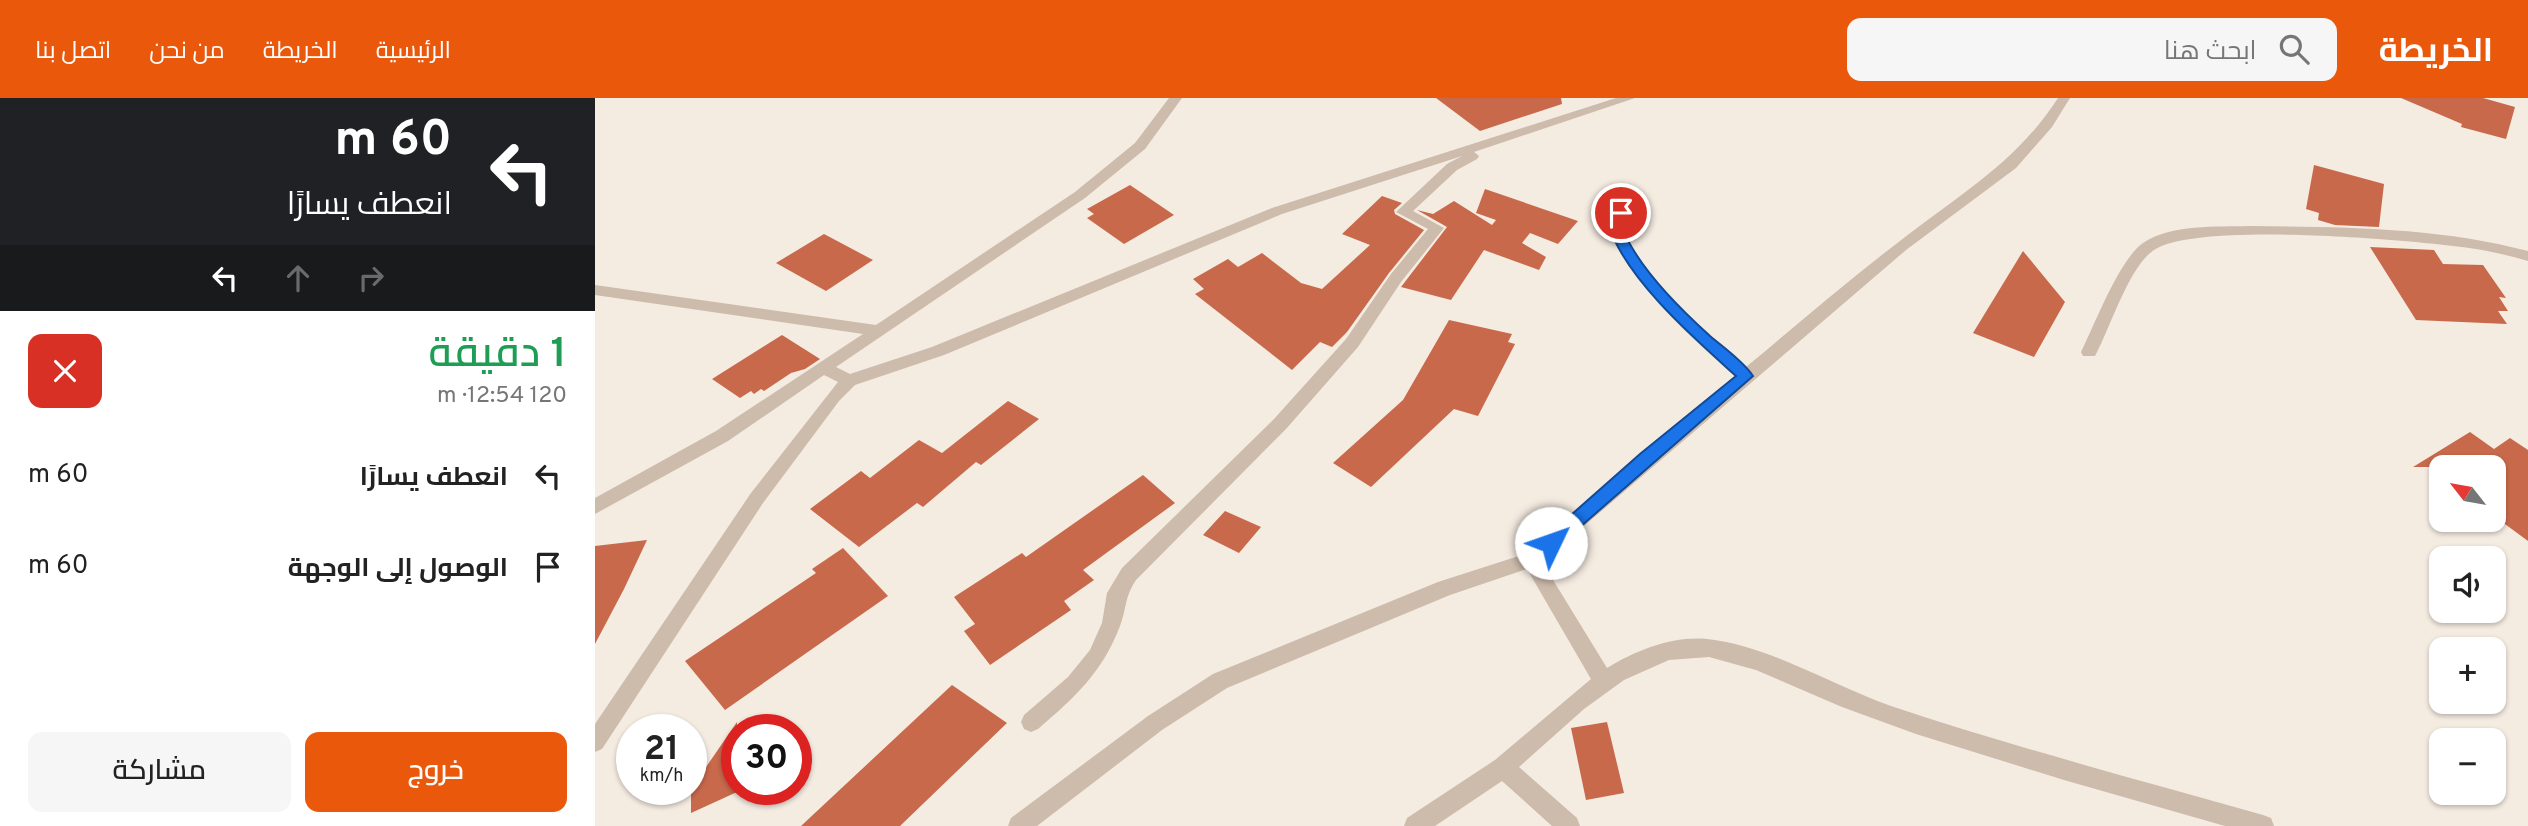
<!DOCTYPE html>
<html lang="ar">
<head>
<meta charset="utf-8">
<style>
  body { margin:0; font-family:Overpass,Cairo,sans-serif; background:#f6f6f6; color:#222; direction:rtl; height:100vh; display:flex; flex-direction:column; font-size:26px; white-space:nowrap }
  * { box-sizing:border-box; margin:0 }
  p { font-size:23px; color:#767676 }
  .icon { flex:none; width:38px; height:38px; fill:none; stroke:currentColor; stroke-width:2; stroke-linecap:round; stroke-linejoin:round }
  .map { position:relative; flex:1; overflow:hidden; direction:ltr }
  .drawer { display:flex; flex-direction:column; background:#fff; width:595px }
  .drawer>* { flex:none }
  .guide { background:#202124; color:#fff; overflow:hidden }
  .needle { width:46px; rotate:301deg }
  .controls { position:absolute; left:1834px; top:357px; display:grid; gap:14px }
  .controls a { display:grid; place-items:center; width:77px; height:77px; border-radius:14px; background:#fff; box-shadow:0 2px 5px #0004; font-size:35px }
  .speed { position:absolute; left:21px; top:616px; display:flex; gap:14px; font-size:35px; font-weight:700; text-align:center }
  .speed>* { display:grid; place-content:center; width:91px; height:91px; border-radius:50%; background:#fff; box-shadow:0 2px 5px #0004; line-height:1 }
  .speed small { font-size:18px; font-weight:400 }
  .speed .limit { border:10px solid #d22; background:#fff; color:#111 }
  .pin { position:absolute; display:grid; place-items:center; width:60px; height:60px; color:#fff; margin:-30px; border:4px solid #fff; border-radius:50%; box-shadow:0 2px 7px #0007 }
  .me { position:absolute; width:77px; margin:-38px; rotate:48deg; stroke-linejoin:round; filter:drop-shadow(0 0 5px #0008) }
  .turn { display:flex; align-items:center; gap:24px; height:147px; padding:0 28px; font-size:32px }
  .turn .icon { width:91px; height:91px; stroke-width:2.5 }
  .turn b { display:block; font-size:49px; line-height:60px }
  .lanes { display:flex; align-items:center; height:66px; padding:0 28px; background:#0003; justify-content:center; gap:35px; direction:ltr }
  .lanes .off { opacity:.35 }
  .round { display:grid; place-items:center; flex:none; width:74px; height:74px; border-radius:14px; background:#f6f6f6 }
  .head { display:flex; align-items:center; justify-content:space-between; height:119px; padding:0 28px }
  h1 { font-size:42px; font-weight:600; line-height:52px; color:#1e9e55 }
  .cta { display:flex; gap:14px; margin-top:auto; padding:14px 28px }
  .cta a { flex:1; height:80px; border-radius:14px; background:#ea580c; color:#fff; font-size:28px; font-weight:600; line-height:80px; text-align:center }
  .cta a+a { background:#f6f6f6; color:#222 }
  ul { padding:0; list-style:none }
  li { display:flex; align-items:center; gap:21px; height:91px; padding:0 28px }
  li div { flex:1 }
  li b { display:block; font-size:26px }
  li em { font-style:normal }
  header { display:flex; align-items:center; gap:42px; box-sizing:border-box; height:98px; padding:0 35px; background:#ea580c; color:#fff }
  header strong { font-size:33px }
  nav { display:flex; gap:38px; margin-inline-start:auto; font-size:24px }
  .search { width:490px; height:63px; background:#f6f6f6; display:flex; align-items:center; gap:18px; box-sizing:border-box; padding:0 24px; border-radius:14px; color:#767676; font-size:26px }
  main { display:flex; flex:1; min-height:0 }
  .map>svg:first-child { display:block }
  .building { fill:#c8694b }
  .lines { fill:none; stroke-linecap:round; stroke-linejoin:round }
  .minor { fill:#cdbbac; fill-rule:evenodd }
  .route { fill:#1a73e8; stroke:#114b97; stroke-width:2 }
</style>
</head>
<body>
<header>
<strong>الخريطة</strong>
<div class="search"><svg class="icon" aria-label="search" viewBox="0 0 24 24"><circle cx="10" cy="10" r="6"/><path d="M15 15l6 6"/></svg>ابحث هنا</div>
<nav><a>الرئيسية</a><a>الخريطة</a><a>من نحن</a><a>اتصل بنا</a></nav>
</header>
<main>
<div class="map">
<svg width="1933" height="728" viewBox="0 0 1933 728">
  <rect width="100%" height="100%" fill="#f4ebe1"/>
  <path class="building" d="M 841,0 L 966,0 L 967,6 L 885,33 Z
    M 1806,0 L 1888,0 L 1920,9 L 1911,41 L 1866,29 L 1867,26 Z
    M 1719,67 L 1789,86 L 1784,129 L 1740,127 L 1723,122 L 1724,115 L 1711,111 Z
    M 535,87 L 579,117 L 529,146 L 492,120 L 499,116 L 492,111 Z
    M 890,91 L 983,123 L 963,146 L 935,135 L 927,145 L 951,159 L 944,172 L 889,152 L 856,202 L 806,189 L 852,129 L 822,112 L 838,116 L 859,103 L 897,127 L 901,122 L 881,115 Z
    M 787,98 L 807,105 L 799,112 L 800,116 L 829,132 L 794,175 L 752,234 L 737,249 L 725,244 L 697,272 L 600,196 L 609,191 L 598,181 L 633,161 L 643,169 L 667,155 L 706,185 L 727,191 L 775,147 L 747,136 Z
    M 229,136 L 278,162 L 231,193 L 181,165 Z
    M 1775,149 L 1839,152 L 1848,166 L 1888,167 L 1911,200 L 1904,199 L 1913,213 L 1903,213 L 1912,226 L 1821,222 Z
    M 1428,153 L 1470,204 L 1439,259 L 1378,235 Z
    M 854,222 L 917,236 L 913,244 L 920,246 L 883,318 L 859,311 L 776,389 L 738,365 L 808,302 Z
    M 187,237 L 225,261 L 210,271 L 196,275 L 169,293 L 166,291 L 159,296 L 156,293 L 145,300 L 117,281 Z
    M 413,303 L 444,321 L 386,367 L 381,364 L 328,409 L 322,405 L 264,449 L 215,411 L 266,373 L 275,380 L 324,342 L 347,355 Z
    M 1875,334 L 1899,351 L 1915,340 L 1933,352 L 1933,443 L 1899,418 L 1899,369 L 1818,369 Z
    M 548,377 L 580,405 L 488,472 L 499,482 L 469,503 L 476,512 L 395,567 L 369,533 L 380,526 L 359,499 L 427,455 L 431,459 Z
    M 630,413 L 666,429 L 644,455 L 608,437 Z
    M 52,442 L 29,491 L 0,546 L 0,448 Z
    M 248,450 L 293,498 L 130,612 L 90,563 L 221,475 L 217,471 Z
    M 357,587 L 412,625 L 305,728 L 206,728 Z
    M 142,624 L 142,694 L 96,715 L 96,678 L 109,672 Z
    M 1012,624 L 1029,695 L 991,702 L 976,630 Z"/>
  <g class="lines">
    <path class="minor" d="M 574,0 L 587,0 L 550,51 L 490,100 L 241,269 L 255,276 L 337,249 L 677,110 L 1021,0 L 1040,0 L 879,54 L 884,58 L 882,61 L 862,72 L 818,113 L 849,130 L 806,184 L 763,249 L 691,331 L 541,482 C 529,500 532,510 525,528 C 507,575 480,599 443,631 L 436,634 L 429,631 L 426,624 L 429,617 L 473,579 L 495,552 L 507,525 L 512,495 L 527,470 L 679,321 L 751,241 L 796,176 L 833,131 L 801,114 L 852,66 L 867,58 L 687,116 L 349,257 L 260,287 L 244,303 L 168,405 L 7,651 L 0,654 L 0,626 L 156,395 L 243,284 L 229,277 L 133,343 L 0,416 L 0,400 L 121,333 L 268,236 L 0,197 L 0,187 L 281,227 L 480,94 L 540,45 Z
      M 1463,0 L 1475,0 L 1457,29 L 1421,70 L 1311,152 L 947,464 L 1012,570 C 1042,552 1077,538 1112,541 C 1173,547 1238,588 1296,608 C 1419,649 1544,682 1668,717 L 1676,720 L 1679,728 L 1630,728 L 1469,682 L 1321,636 L 1247,609 L 1161,572 L 1114,559 L 1074,562 L 1029,582 L 989,611 L 924,669 L 982,720 L 985,728 L 957,728 L 907,683 L 840,728 L 809,728 L 812,720 L 900,662 L 996,581 L 932,471 L 855,497 L 632,590 L 567,632 L 442,728 L 413,728 L 416,720 L 553,618 L 618,576 L 843,484 L 930,456 L 1140,278 C 1090,234 1041,191 1013,129 C 1019,114 1028,101 1043,96 L 1050,100 L 1032,117 L 1027,129 C 1054,187 1103,227 1151,269 C 1202,227 1252,183 1305,143 C 1364,97 1421,65 1463,0 Z
      M 1655,128 C 1747,129 1843,129 1933,153 L 1933,163 C 1916,158 1899,154 1881,151 C 1825,142 1601,123 1559,152 C 1534,168 1515,231 1500,258 L 1488,258 L 1486,254 C 1500,226 1524,162 1548,145 C 1576,126 1622,129 1655,128 Z"/>
  </g>
  <path class="route" d="M 1026,111 L 1033,115 L 1027,129 C 1041,167 1084,210 1115,238 C 1129,250 1148,263 1158,278 L 961,450 L 950,450 L 947,445 L 950,440 L 1045,356 L 1141,278 C 1099,240 1033,183 1014,129 L 1022,112 Z"/>
</svg>
<div class="controls">
<a><svg class="needle" viewBox="-14 -14 28 28"><path d="M0-13l5 13h-10z" fill="#e53935"/><path d="M0 13l5-13h-10z" fill="#767676"/></svg></a>
<a><svg class="icon" aria-label="sound" viewBox="0 0 24 24"><path d="M4 9h4l5-4v14l-5-4H4zM17 9q2 3 0 6"/></svg></a>
<a>+</a>
<a>−</a>
</div>
<div class="speed"><div>21<small>km/h</small></div><div class="limit">30</div></div>
<div class="pin" style="left:1026px;top:115px;background:#d93025"><svg class="icon" aria-label="arrive" viewBox="0 0 24 24"><path d="M6 21V4h12l-3 4 3 4H6"/></svg></div>
<svg class="me" style="left:956px;top:445px" viewBox="-20 -20 40 40"><circle r="19" fill="#fff"/><path d="M0-13L10 11 0 6-10 11z" fill="#1a73e8"/></svg>
</div>
<section class="drawer">
<div class="guide">
<div class="turn"><svg class="icon" aria-label="left" viewBox="0 0 24 24"><path d="M17 20v-9H6M10 6l-5 5 5 5"/></svg><div><b>60 m</b>انعطف يسارًا</div></div>
<div class="lanes"><svg class="icon" aria-label="left" viewBox="0 0 24 24"><path d="M17 20v-9H6M10 6l-5 5 5 5"/></svg><svg class="icon off" aria-label="ahead" viewBox="0 0 24 24"><path d="M12 20V5M6 11l6-6 6 6"/></svg><svg class="icon off" aria-label="right" viewBox="0 0 24 24"><path d="M7 20v-9h11M14 6l5 5-5 5"/></svg></div>
</div>
<div class="head"><div><h1>1 دقيقة</h1><p>120 m · 12:54</p></div><a class="round" style="background:#d93025;color:#fff"><svg class="icon" aria-label="close" viewBox="0 0 24 24"><path d="M6 6l12 12M18 6L6 18"/></svg></a></div>
<ul>
<li><svg class="icon" aria-label="left" viewBox="0 0 24 24"><path d="M17 20v-9H6M10 6l-5 5 5 5"/></svg><div><b>انعطف يسارًا</b></div><em>60 m</em></li>
<li><svg class="icon" aria-label="arrive" viewBox="0 0 24 24"><path d="M6 21V4h12l-3 4 3 4H6"/></svg><div><b>الوصول إلى الوجهة</b></div><em>60 m</em></li>
</ul>
<div class="cta"><a>خروج</a><a>مشاركة</a></div>
</section>
</main>
</body>
</html>
